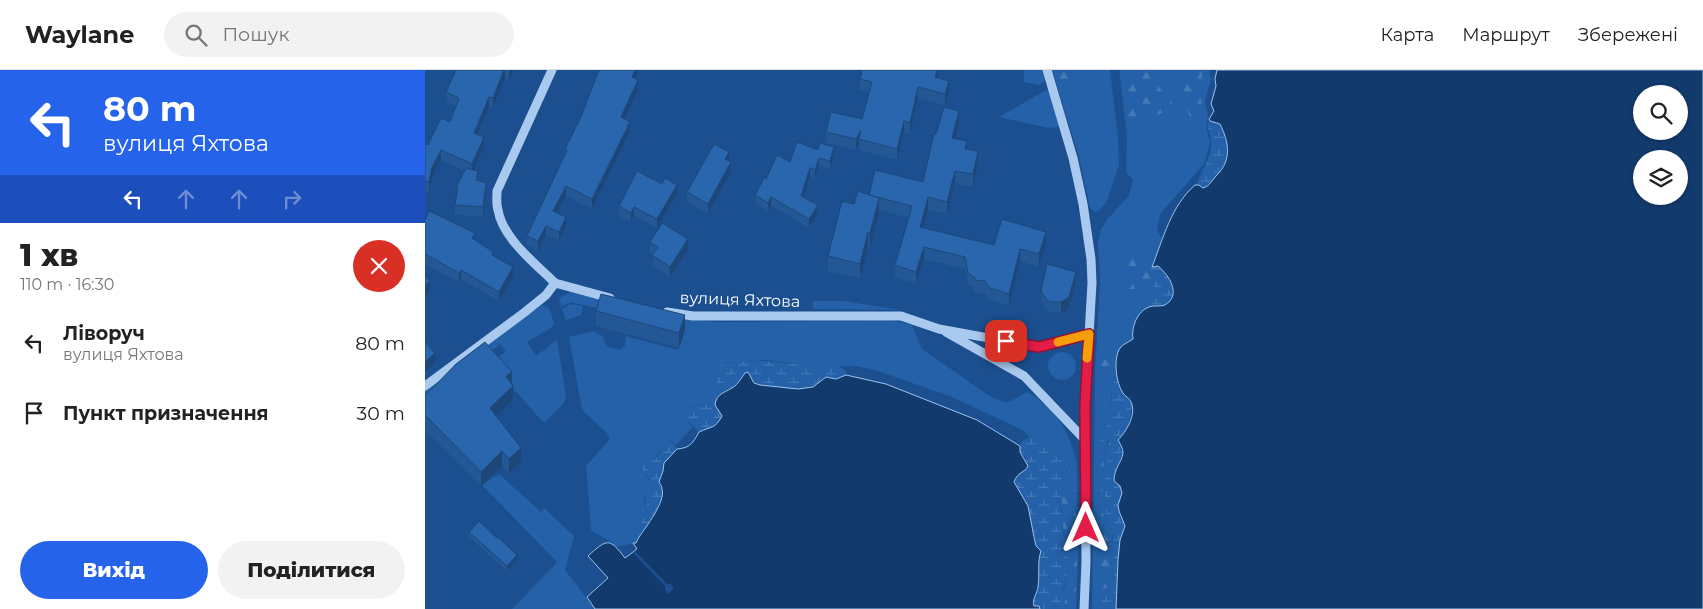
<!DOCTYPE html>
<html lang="uk">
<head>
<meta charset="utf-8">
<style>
  body { margin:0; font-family:Montserrat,sans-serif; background:#f2f2f2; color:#222; height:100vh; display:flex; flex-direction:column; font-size:19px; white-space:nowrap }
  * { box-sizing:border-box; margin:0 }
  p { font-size:16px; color:#767676 }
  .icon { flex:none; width:28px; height:28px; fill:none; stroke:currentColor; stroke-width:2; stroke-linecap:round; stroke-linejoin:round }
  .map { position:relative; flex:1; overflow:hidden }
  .details { display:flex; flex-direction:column; background:#fff; width:425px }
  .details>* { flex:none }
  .guide { background:#2563eb; color:#fff; overflow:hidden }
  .tools { position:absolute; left:1208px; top:15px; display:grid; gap:10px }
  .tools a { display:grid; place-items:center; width:55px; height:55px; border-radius:50%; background:#fff; box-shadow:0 1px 4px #0004; font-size:25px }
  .pin { position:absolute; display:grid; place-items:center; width:42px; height:42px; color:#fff; margin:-21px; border-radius:10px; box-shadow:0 2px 8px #0006 }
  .me { position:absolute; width:55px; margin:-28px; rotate:0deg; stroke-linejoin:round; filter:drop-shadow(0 0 4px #0008) }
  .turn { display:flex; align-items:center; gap:18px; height:105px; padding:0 20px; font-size:22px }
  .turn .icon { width:65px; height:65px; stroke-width:2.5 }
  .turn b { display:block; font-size:35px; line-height:42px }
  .lanes { display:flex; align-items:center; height:48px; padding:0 20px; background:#0003; justify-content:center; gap:25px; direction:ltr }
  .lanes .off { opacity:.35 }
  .round { display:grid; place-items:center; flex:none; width:52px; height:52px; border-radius:26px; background:#f2f2f2 }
  .summary { display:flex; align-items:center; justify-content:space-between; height:85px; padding:0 20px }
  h1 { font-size:30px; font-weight:800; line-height:38px }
  .primary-button { display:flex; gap:10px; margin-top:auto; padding:10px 20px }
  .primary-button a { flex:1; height:58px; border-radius:30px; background:#2563eb; color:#fff; font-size:20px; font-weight:800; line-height:58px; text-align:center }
  .primary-button a+a { background:#f2f2f2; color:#222 }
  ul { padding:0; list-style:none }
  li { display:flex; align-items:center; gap:15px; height:70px; padding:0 20px }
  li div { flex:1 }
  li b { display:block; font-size:19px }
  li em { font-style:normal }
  header { display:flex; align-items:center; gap:30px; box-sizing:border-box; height:70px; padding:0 25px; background:#fff; border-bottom:1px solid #e0e0e0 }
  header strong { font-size:24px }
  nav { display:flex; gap:28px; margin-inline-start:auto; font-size:18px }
  .search { width:350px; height:45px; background:#f2f2f2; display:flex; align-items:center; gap:12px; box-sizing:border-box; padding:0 18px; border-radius:28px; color:#767676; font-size:19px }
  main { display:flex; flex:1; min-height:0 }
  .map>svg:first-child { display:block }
  .green { fill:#2461a8 }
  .forest { fill:url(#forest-firs) }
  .wetland { fill:url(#wetland-marsh) }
  .water { fill:#123a6d; stroke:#9cc4f0; fill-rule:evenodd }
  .pier { fill:#1b4f8f }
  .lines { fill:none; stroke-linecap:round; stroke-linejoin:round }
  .minor { stroke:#a9c9ee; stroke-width:9 }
  .wall { fill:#245895 }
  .shaded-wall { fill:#1d4779 }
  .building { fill:#2a66ad; stroke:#1d4779 }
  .route-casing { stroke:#92132f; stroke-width:12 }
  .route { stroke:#e11d48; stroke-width:9 }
  .slow { stroke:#f59e0b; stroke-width:9 }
  .labels { text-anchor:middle; stroke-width:5; stroke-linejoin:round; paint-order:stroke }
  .street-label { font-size:16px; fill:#fff; stroke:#1b4f8f }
</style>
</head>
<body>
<header>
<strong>Waylane</strong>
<div class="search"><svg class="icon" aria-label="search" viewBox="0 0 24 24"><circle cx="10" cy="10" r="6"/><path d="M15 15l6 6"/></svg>Пошук</div>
<nav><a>Карта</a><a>Маршрут</a><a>Збережені</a></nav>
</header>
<main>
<section class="details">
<div class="guide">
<div class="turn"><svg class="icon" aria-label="left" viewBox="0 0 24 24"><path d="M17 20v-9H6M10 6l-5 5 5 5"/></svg><div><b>80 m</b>вулиця Яхтова</div></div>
<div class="lanes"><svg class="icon" aria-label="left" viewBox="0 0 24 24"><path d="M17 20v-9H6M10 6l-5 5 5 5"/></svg><svg class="icon off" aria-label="ahead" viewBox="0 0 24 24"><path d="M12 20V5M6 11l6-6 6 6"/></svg><svg class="icon off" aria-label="ahead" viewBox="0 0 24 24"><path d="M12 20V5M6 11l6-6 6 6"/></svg><svg class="icon off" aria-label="right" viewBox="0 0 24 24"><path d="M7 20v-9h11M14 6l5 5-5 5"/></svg></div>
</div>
<div class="summary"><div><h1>1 хв</h1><p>110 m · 16:30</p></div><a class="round" style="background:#d93025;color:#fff"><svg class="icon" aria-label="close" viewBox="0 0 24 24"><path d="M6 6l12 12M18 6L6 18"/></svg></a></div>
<ul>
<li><svg class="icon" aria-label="left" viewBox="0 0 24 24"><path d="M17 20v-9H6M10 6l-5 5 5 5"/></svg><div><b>Ліворуч</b><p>вулиця Яхтова</p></div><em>80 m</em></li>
<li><svg class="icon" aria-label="arrive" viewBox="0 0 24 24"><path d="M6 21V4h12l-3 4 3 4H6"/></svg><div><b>Пункт призначення</b></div><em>30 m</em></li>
</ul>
<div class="primary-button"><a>Вихід</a><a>Поділитися</a></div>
</section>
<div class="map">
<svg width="1278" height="539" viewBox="0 0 1278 539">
  <defs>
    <pattern id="forest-firs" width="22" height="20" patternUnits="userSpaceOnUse" patternTransform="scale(1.25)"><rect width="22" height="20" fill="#2461a8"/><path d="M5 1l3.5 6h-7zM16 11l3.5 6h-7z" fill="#4579b5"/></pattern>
    <pattern id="wetland-marsh" width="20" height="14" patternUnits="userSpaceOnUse" patternTransform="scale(1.25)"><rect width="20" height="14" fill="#2461a8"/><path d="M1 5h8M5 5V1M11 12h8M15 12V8" fill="none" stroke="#4579b5"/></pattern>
  </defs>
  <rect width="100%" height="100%" fill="#1b4f8f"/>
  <path class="green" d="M 599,0 L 617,0 L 620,11 L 614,15 L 599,12 Z
    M 627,0 L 685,0 L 693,66 L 694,95 L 682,131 L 674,141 L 670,142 L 665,138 L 654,87 Z
    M 694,0 L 784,0 L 786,9 L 780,31 L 783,45 L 781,56 L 785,73 L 779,94 L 735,144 L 732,160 L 737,169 L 732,184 L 733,237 L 724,237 C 714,244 705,255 708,269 L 702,273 L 691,299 L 692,306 L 689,308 L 685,336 L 688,346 L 680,383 L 684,392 L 684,398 L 679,414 L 682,451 L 688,461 L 686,491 L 689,507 L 688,516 L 677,524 L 671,539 L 667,539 L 670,300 L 675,212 L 673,173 L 676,159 L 682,150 L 704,125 L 708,110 L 701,102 L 702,65 Z
    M 623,19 L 635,57 L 624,58 L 574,47 Z
    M 146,222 L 267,250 L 293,252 L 460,251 L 476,252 L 487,255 L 497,279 L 566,327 L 582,333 L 602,322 C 631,338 646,363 652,395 L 653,492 L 651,539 L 637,539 L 637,524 L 641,512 L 644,478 L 637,459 L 638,445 L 635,434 L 637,420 L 641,412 L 642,402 L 639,396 L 628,385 L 618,371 L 605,367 L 597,360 L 527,327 L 453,301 L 431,296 L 394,297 L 383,295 L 340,290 L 328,290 L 316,293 L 306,292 L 296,300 L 295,325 L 290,332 L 290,335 C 278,334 262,334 260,348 L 268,357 L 251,375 L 248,371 L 243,371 C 234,384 226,390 220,404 L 227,413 L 219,422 L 219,431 L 222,439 L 213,471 L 211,473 L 191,477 C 186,471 174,465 166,460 L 161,396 L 185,369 L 182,363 L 157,340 L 144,267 L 169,261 L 177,266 L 182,277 L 195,280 L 200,276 L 201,266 L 253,280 L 260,260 L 146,232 L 136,237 L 134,228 Z
    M 388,231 L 418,231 L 476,240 L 388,239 Z
    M 145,234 L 158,236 L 156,245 L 141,250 L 137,239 Z
    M 117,235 C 126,236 127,246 129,254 L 126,258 L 102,272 L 111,286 L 132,270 L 141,326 L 139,333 L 121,351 L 119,352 L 116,350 L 66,293 L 81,281 L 75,274 L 31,308 L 0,340 L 0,321 Z
    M623 296a14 14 0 1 1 28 0a14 14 0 1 1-28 0Z
    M 74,404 L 116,442 L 119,438 L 149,466 L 140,500 L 170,539 L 87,539 L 132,492 L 57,415 Z"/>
  <path class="forest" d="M 634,0 L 659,0 L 660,11 L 641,20 L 635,19 L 631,9 L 631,2 Z
    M 703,0 L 731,0 C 732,7 732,15 736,20 C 741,29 750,26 746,39 L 711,54 L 705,53 C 702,50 702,50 701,46 C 700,40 701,5 703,0 Z
    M 764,0 L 777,0 L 778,18 C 769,28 784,37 779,50 L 772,52 L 766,49 C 763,42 758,27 751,23 C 748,22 745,22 743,21 L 740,15 L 743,8 L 754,12 L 767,12 L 768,10 Z
    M 707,186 L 716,190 L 716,195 C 722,201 731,205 728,215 L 717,223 L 711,219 L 705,219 C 698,212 694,203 697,193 Z
    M 678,273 C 687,279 688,293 690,303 L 689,306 L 685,304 L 682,299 L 675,305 L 671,302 L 673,279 Z
    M 674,365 L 678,370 L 677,383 L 679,394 L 675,403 L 679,433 L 678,447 L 685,464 L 682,484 L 686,503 L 685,516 L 682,518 L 674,518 L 670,510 L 670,368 Z
    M 646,415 L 649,417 L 651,425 L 649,438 L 652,451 L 652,492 L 650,539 L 640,539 C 639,519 646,500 645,480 C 645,473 641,468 639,462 C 637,456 639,451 639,446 C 638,435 634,426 641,416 Z"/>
  <path class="wetland" d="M 789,51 C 796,54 798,60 800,67 C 806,86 802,93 790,108 C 786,112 784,116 778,118 L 772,114 C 780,89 793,84 782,55 L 783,52 Z
    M 733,196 C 750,210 757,237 727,237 C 722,223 729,222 730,211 C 731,207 727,203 726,199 L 728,197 Z
    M 328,290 L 383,295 L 394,297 L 412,296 L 417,298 L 422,303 C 418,310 408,309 401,307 L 388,317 L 373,319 L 335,315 C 327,312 327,305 320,303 L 308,317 L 295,325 L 292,308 L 296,295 C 306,291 317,293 328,290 Z
    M 692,306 L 697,320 L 705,330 L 707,334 L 703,358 L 694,373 C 703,387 688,396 689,411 C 693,414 696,416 697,421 C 698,427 692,434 694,441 C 695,448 700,453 700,460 L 693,490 L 691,539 L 671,539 L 677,524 L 688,516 L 689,507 L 686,491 L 688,461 L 682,451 L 679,414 L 684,398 L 680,379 L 684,372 C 676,353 680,363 688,346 L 685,336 L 687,327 L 687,311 Z
    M 281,334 L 290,335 L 297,346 L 290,357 L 274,362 L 260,348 C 261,336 271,337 281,334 Z
    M 605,367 L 618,371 L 628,385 L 637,390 L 643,408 L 637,420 L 635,439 L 638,445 L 637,459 L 644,478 L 642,505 L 637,524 L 637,539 L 615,539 L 613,536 L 608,535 L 613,517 L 613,486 L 603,436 L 589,412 L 593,404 L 598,400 L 600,388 L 595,382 L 595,376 L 598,370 Z
    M 243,371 L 248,372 L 252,379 L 238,396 C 239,401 236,403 235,408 C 235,413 238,418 237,423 C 236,439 224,452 215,465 L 213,465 L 212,460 L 221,444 L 222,439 L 219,422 L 227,413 L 217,398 L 218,395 L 232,387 Z"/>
  <path class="water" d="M 792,0 L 1278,0 L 1278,539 L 691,539 L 693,490 L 695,470 L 700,456 L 694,441 L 693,435 L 697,423 L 695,416 L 689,411 C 689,398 697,392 698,383 C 698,378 695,374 693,370 C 701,362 712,344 706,332 C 704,328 700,326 698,323 C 691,313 688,289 695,278 C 698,274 704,272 708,269 C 706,258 712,241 724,237 C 729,235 734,237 740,235 C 757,225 744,205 733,196 L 727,197 C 738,169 746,136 770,115 L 774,115 L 778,118 C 785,116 787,110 792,105 C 807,90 804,72 795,54 L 785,51 L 784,49 L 789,41 L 786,34 L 791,16 L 790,9 ZM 1216,24 L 1254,24 L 1254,61 L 1216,61 ZM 1216,89 L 1254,89 L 1254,126 L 1216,126 Z
    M 323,302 L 329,313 L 335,315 L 373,319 L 388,317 L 401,307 L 411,309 L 421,305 L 461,314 L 552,350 L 595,376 L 595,382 L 603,396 C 600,403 593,401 589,412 L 603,436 L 609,467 L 611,476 L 616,481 C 612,492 615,504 613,517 C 612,524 607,529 609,536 L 614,536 L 615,539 L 170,539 L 162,527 L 183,508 L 163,486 C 182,469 184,467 200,488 L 212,479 L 208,473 L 211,473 L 214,467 C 221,457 241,431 237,419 C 237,416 235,414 234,412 L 238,401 L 239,393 L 252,379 C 265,378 268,373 274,362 C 287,356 290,359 297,346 L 290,335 C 291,323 302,322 310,316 C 314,312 317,307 320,303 Z"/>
  <path class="pier" d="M 210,481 L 242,514 L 246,514 L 249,518 L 243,524 L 240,520 L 240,516 L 208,483 Z"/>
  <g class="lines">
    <path class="minor" d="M 127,0 L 72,121 C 72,127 71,134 73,140 C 78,169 110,193 130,213
      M 622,0 L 648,88 L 658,134 L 666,189 L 667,213 L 660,335 L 661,492 L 659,539
      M 130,213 L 185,228
      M 242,242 L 268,246 L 476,246 L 514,259 L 614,277 L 664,264
      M 521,262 L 599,306 L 661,371
      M 0,316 L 100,242 L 121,225 L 130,213"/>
  </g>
  <path class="wall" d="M 31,0 L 89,0 L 84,10 L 80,8 L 68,38 L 64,37 L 53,64 L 59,77 L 49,100 L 53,110 L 61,123 L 58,147 L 30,145 L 30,135 L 39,101 L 16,90 L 7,108 L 4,122 L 0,121 L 0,74 L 3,75 L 25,52 L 31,36 L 21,32 L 21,22 Z
    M 214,0 L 210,9 L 213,20 L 199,49 L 205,62 L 167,139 L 141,126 L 132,143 L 141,156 L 134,171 L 121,165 L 113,181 L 102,175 L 102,166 L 140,83 L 140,79 Z
    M 513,0 L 513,8 L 524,22 L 520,35 L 493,28 L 485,64 L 479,62 L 472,90 L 434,80 L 434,75 L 431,80 L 401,73 L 401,62 L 437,49 L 444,22 L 435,20 L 435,9 Z
    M 534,54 L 530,68 L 542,79 L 553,93 L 548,117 L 530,113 L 522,144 L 503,140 L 498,158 L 569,175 L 621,174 L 614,197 L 595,191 L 584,236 L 565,230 L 559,223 L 551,223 L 549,219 L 543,215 L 540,199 L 499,189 L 491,214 L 470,208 L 470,195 L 484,148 L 454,140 L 445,178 L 443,177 L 435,208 L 403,201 L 403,186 L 429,134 L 444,125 L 498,112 L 511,64 Z
    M 393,80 L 409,85 L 405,99 L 394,96 L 390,108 L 385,106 L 378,127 L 393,143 L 384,158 L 346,135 L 343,141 L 330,133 L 330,125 L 341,109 L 365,92 Z
    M 306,102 L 283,144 L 262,132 L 262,122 Z
    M 237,114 L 252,124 L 232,158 L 209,146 L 206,152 L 194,146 L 194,136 Z
    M 0,150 L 50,170 L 68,186 L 88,207 L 74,231 L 36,209 L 34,212 L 0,194 Z
    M 225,172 L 263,180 L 245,207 L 227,196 L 228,185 L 225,183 Z
    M 651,212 L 644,238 L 636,243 L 625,242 L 621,240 L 616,231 L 616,221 Z
    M 171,241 L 260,260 L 254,278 L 171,256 Z
    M 87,315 L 88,330 L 71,346 L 96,392 L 84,403 L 77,396 L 56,416 L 0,360 L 0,326 Z
    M 44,462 L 72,468 L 92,490 L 82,501 L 44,467 Z"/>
  <path class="shaded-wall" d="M 79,0 L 80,0 L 80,8 L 68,38 L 68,28 Z
    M 84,0 L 89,0 L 84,10 Z
    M 210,0 L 214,0 L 207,17 L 207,7 Z
    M 512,0 L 513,0 L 513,7 L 510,18 L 510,7 Z
    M 213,10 L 213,20 L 196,57 L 196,47 Z
    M 524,11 L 524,22 L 520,35 L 520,24 Z
    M 493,17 L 493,28 L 485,64 L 485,53 Z
    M 64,27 L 64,37 L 49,73 L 49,63 Z
    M 534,41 L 534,54 L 527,80 L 527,68 Z
    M 479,51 L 479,62 L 472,90 L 472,79 Z
    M 205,52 L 205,62 L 167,139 L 167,129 Z
    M 436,60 L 434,69 L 434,75 L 431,80 L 431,69 Z
    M 59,67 L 59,77 L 47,104 L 47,94 Z
    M 409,77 L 409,85 L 405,99 L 405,91 Z
    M 16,80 L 16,90 L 7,108 L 4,122 L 4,112 L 7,97 Z
    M 553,81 L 553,93 L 548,117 L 548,104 Z
    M 304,82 L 304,93 L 300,89 Z
    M 394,88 L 394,96 L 390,108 L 390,100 Z
    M 306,92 L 306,102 L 283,144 L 283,134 Z
    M 385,98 L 385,106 L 376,134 L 376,126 Z
    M 530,101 L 530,113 L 522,144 L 522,132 Z
    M 61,113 L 61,123 L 58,147 L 58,137 Z
    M 252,115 L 252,124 L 232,158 L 232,149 Z
    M 141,116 L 141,126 L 128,151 L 128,141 Z
    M 346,127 L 346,135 L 343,141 L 343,133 Z
    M 503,127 L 503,140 L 495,169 L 495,157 Z
    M 454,128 L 454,143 L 445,178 L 445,163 Z
    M 393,135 L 393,143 L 384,158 L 384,149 Z
    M 209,137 L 209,146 L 206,152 L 206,143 Z
    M 141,147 L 141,156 L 134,171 L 134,162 Z
    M 121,156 L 121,165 L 113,181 L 113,171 Z
    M 443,162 L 443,177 L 435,208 L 435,194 Z
    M 621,162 L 621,174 L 614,197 L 614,184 Z
    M 263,169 L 263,180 L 245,207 L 245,197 Z
    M 499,177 L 499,189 L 491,214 L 491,202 Z
    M 595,179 L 595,191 L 584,236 L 584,224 Z
    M 88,197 L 88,207 L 74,231 L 74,222 Z
    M 36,200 L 36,209 L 34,212 L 34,203 Z
    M 651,202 L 651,212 L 644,238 L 636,243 L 636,232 Z
    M 5,211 L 5,221 L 0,226 L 0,216 Z
    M 260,245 L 260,260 L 254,278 L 254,263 Z
    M 10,283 L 10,293 L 0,302 L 0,292 Z
    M 87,302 L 87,316 L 81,306 Z
    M 88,316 L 88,330 L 65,352 L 65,338 Z
    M 96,378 L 96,392 L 84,403 L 84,389 Z
    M 77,381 L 77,396 L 56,416 L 56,402 Z
    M 92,485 L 92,490 L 82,501 L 82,496 Z"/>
  <path class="building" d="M 31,0 L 79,0 L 68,28 L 64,27 L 49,63 L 59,67 L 47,94 L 16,80 L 7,97 L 4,112 L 0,111 L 0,74 L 3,75 L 16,48 L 25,52 L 34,28 L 21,22 Z
    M 174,0 L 210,0 L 207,7 L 213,10 L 196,47 L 205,52 L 167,129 L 141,116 L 128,141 L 141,147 L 134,162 L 121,156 L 113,171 L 102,166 L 142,80 L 140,79 L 155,49 Z
    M 437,0 L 512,0 L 510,7 L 524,11 L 520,24 L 493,17 L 485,53 L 479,51 L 472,79 L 434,69 L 436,60 L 431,69 L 401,62 L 406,42 L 437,49 L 447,12 L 435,9 Z
    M 519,37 L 534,41 L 527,68 L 542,71 L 540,79 L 553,81 L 548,104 L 530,101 L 522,132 L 503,127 L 495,157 L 569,175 L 577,149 L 621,162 L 614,184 L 595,179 L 584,224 L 565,218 L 559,210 L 551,211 L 549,207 L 543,203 L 540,187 L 499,177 L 491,202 L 470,195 L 487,136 L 444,125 L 450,100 L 498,112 L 509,64 L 511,64 Z
    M 372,72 L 393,80 L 395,73 L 409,77 L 405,91 L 394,88 L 390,100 L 385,98 L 376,126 L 393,135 L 384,149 L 346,127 L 343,133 L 330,125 L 339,108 L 341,109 L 352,85 L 365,92 Z
    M 289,74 L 304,82 L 300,89 L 306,92 L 283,134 L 262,122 Z
    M 41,98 L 53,101 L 51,110 L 61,113 L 58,137 L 30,135 L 33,113 Z
    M 212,101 L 237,114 L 240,108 L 252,115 L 232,149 L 209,137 L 206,143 L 194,136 Z
    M 433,121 L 454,128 L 445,163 L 443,162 L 435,194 L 403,186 L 417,131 L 429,134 Z
    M 4,141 L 50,163 L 47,168 L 68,182 L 67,185 L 88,197 L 74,222 L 36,200 L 34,203 L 0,184 L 0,150 Z
    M 237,153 L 263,169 L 245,197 L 227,185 L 233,177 L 225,172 Z
    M 622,194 L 651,202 L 644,227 L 636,232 L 625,232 L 621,229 L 616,221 Z
    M 0,206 L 5,211 L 0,216 Z
    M 176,224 L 260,245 L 254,263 L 171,241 Z
    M 0,272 L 10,283 L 0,292 Z
    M 60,272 L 87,302 L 81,306 L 88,316 L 65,338 L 96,378 L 84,389 L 77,381 L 56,402 L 0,345 L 0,326 L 31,294 Z
    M 54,451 L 72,468 L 73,467 L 92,485 L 82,496 L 44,462 Z"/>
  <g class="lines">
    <g class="route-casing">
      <path id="route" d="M 581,271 L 614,277 L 664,264 L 660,336 L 661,458"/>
    </g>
    <use href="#route" class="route"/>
    <path class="slow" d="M 633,272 L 664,264 L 662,288"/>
  </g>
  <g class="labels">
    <g class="street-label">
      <text transform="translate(315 229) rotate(2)" y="6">вулиця Яхтова</text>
    </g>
  </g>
</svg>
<div class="tools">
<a><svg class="icon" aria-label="search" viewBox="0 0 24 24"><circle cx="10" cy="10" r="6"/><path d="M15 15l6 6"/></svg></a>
<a><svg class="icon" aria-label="layers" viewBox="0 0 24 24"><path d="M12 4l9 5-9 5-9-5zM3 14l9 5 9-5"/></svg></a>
</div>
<div class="pin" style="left:581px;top:271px;background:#d93025"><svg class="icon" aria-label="arrive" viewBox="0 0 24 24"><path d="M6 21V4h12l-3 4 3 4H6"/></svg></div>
<svg class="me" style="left:661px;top:458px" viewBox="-20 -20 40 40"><path d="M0-17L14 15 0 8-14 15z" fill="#e11d48" stroke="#fff" stroke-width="4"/></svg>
</div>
</main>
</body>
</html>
